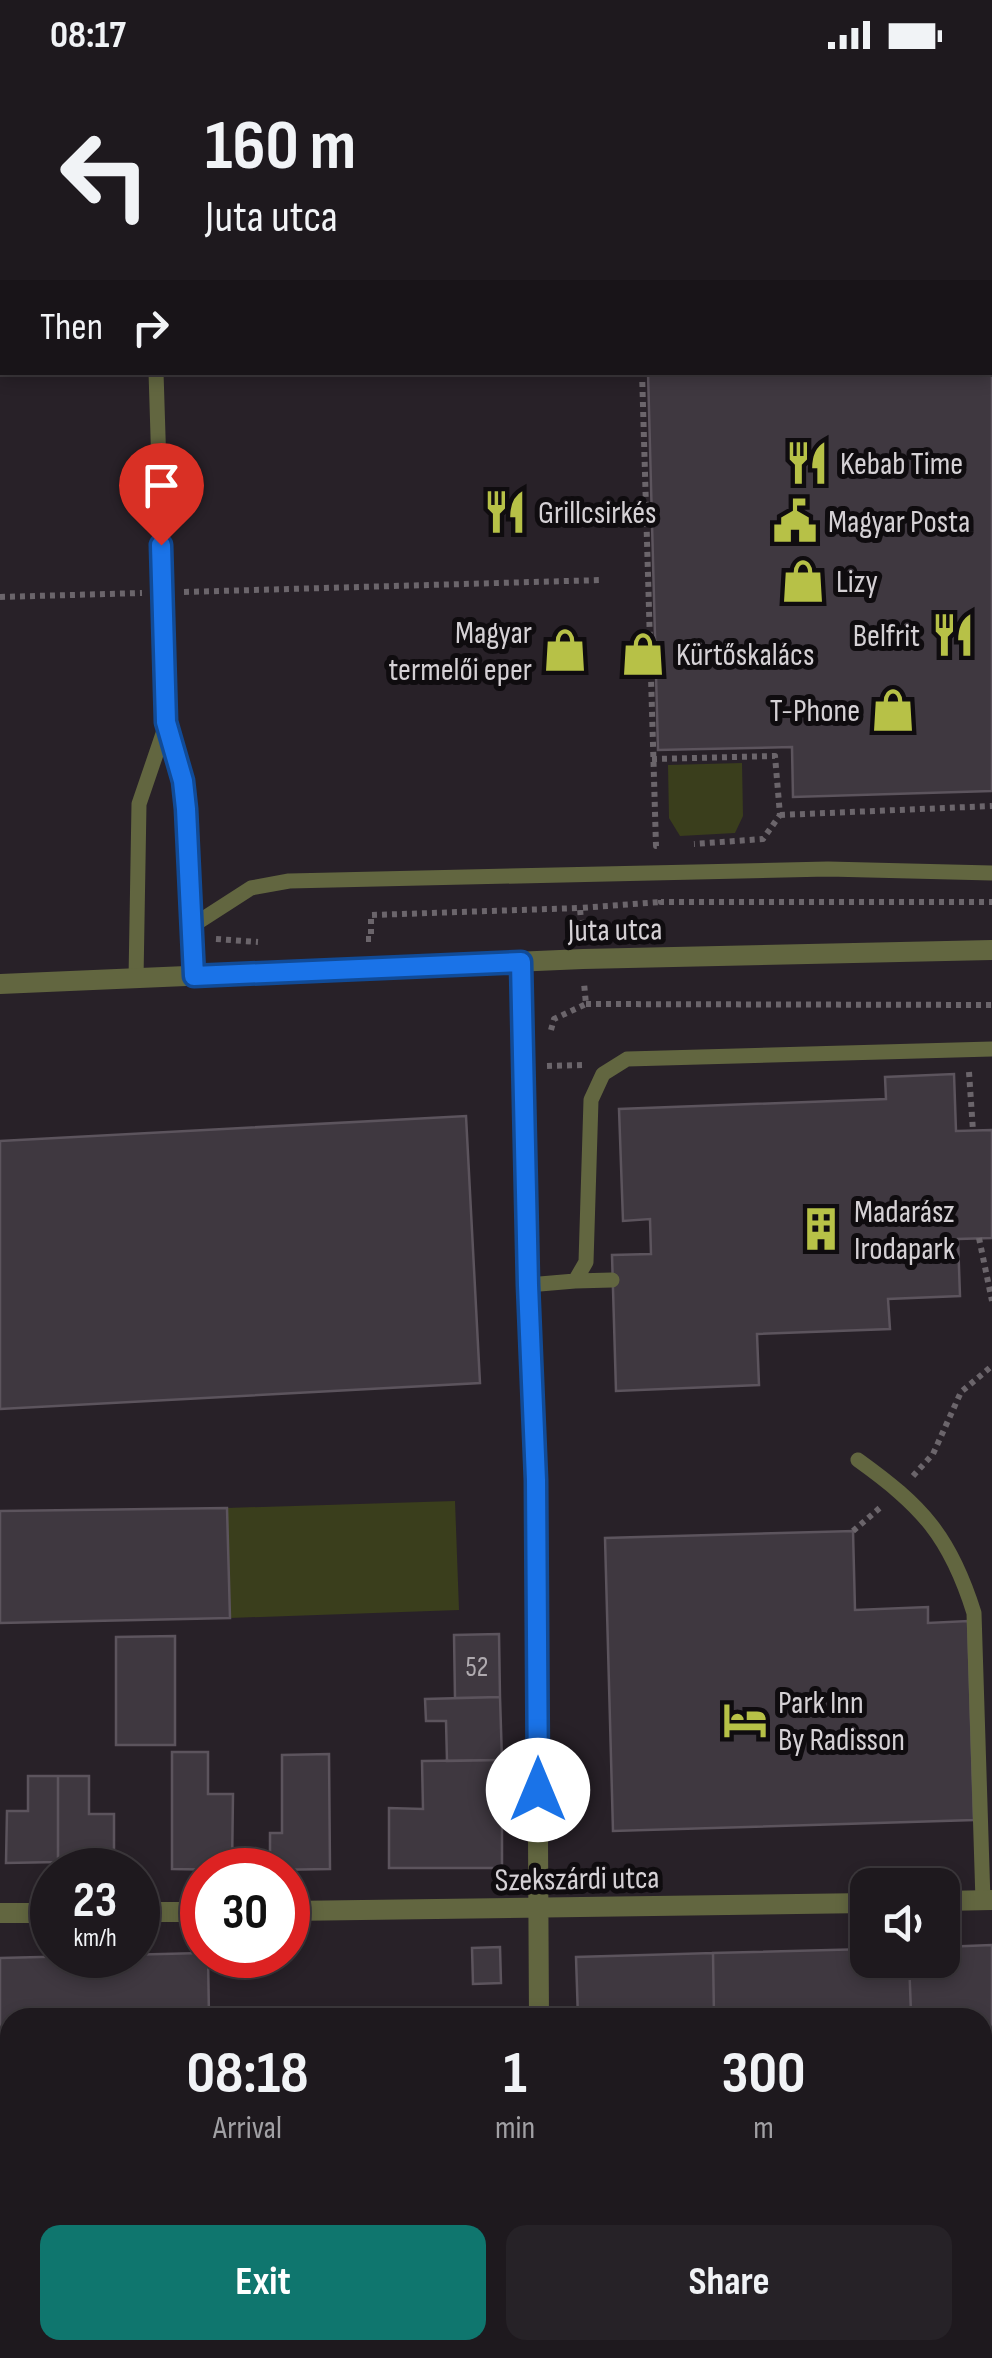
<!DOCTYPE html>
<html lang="en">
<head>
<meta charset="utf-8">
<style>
  body { margin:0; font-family:"Sofia Sans Condensed",sans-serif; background:#262227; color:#f1f3f6; height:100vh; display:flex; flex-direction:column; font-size:38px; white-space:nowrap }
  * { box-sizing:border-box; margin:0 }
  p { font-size:32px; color:#a1a0a4 }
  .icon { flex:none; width:55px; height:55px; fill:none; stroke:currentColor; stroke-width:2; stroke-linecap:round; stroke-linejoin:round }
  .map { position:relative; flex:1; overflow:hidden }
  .drawer { position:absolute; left:0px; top:1938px; width:992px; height:352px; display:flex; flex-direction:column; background:#1e191e; border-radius:30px 30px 0 0; box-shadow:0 5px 15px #0003,0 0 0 2px #3c383c }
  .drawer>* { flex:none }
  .hud { position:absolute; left:0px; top:0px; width:992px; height:305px; box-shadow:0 5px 15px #0003,0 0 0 2px #3c383c; background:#1e191e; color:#f1f3f6; overflow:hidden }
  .fabs { position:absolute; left:850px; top:1798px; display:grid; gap:20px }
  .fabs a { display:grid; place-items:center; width:110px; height:110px; border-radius:20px; background:#1e191e; box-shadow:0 5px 15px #0003,0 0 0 2px #3c383c; font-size:50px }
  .speed { position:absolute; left:30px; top:1778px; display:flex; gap:20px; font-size:50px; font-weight:700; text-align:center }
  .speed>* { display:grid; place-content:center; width:130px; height:130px; border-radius:50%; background:#1e191e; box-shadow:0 5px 15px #0003,0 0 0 2px #3c383c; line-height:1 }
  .speed small { font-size:25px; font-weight:400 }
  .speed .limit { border:15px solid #d22; background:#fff; color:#111 }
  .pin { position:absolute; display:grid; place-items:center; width:85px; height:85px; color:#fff; margin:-102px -42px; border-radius:50% 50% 50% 0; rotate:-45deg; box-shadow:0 0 10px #0007 }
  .pin .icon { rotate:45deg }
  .me { position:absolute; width:110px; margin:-55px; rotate:0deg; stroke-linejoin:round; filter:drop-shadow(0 0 8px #0008) }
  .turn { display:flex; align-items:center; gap:35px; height:210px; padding:0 40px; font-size:45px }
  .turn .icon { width:130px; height:130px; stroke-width:2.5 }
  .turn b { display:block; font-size:70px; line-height:85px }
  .then { display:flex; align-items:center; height:95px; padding:0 40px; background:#0003; gap:20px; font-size:38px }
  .eta { display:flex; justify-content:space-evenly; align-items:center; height:170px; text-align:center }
  .eta b { font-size:60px; font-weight:700; line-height:70px }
  .primary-button { display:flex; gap:20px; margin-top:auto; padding:20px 40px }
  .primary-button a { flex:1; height:115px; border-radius:20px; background:#0f766e; color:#fff; font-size:40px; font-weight:700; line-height:115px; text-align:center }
  .primary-button a+a { background:#262227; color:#f1f3f6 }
  .status { display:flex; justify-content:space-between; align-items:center; height:70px; padding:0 50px; background:#1e191e; direction:ltr }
  .status svg { height:28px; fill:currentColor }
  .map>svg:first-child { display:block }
  .green { fill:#3a3e1c }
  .building { fill:#3f3840; stroke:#5c545d; stroke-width:2.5 }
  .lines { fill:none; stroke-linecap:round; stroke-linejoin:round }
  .path { stroke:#6b656b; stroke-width:6; stroke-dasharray:5 5; stroke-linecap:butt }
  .service { stroke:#626640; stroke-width:15 }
  .minor { stroke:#626640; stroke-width:20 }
  .route-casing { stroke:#114b97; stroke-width:25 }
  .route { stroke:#1a73e8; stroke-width:18 }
  .labels { text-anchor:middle; stroke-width:10; stroke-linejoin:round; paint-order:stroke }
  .number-label { font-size:28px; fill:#b0abb0 }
  .poi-label { font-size:32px; fill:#d5d1d5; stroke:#0f0c0f; text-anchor:start }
  .street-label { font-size:32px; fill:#d5d1d5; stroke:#0f0c0f }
</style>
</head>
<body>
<div class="status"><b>08:17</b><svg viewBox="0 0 49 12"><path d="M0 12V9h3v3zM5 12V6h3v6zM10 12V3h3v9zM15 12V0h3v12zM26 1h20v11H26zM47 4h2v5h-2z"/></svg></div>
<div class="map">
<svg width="992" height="2288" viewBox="0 0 992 2288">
  <rect width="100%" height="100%" fill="#282128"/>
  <path class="green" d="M 742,693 L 743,746 L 735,763 L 680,766 L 669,748 L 668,695 Z
    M 455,1431 L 459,1540 L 230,1548 L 227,1438 Z"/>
  <path class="building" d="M 640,0 L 992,0 L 992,721 L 793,727 L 792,677 L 658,680 L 648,302 L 990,302 L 990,2 Z
    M 954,1004 L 956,1061 L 992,1060 L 992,1168 L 958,1169 L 960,1226 L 888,1229 L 890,1259 L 757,1264 L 759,1315 L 616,1321 L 612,1185 L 651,1184 L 650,1149 L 623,1151 L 619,1039 L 886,1029 L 885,1007 Z
    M 466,1046 L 480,1313 L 0,1339 L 0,1071 Z
    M 227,1438 L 230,1548 L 0,1553 L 0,1441 Z
    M 853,1461 L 855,1540 L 928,1537 L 928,1553 L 968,1551 L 974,1750 L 613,1761 L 605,1468 Z
    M 499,1564 L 500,1627 L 455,1628 L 454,1565 Z
    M 175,1566 L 175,1675 L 116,1675 L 116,1567 Z
    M 500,1627 L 502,1690 L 447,1691 L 446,1651 L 426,1651 L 425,1629 Z
    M 172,1682 L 208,1682 L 208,1724 L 233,1724 L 232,1800 L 172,1799 Z
    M 329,1684 L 330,1799 L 270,1800 L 270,1763 L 282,1763 L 282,1685 Z
    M 502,1690 L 502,1798 L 389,1798 L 389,1738 L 423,1739 L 422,1691 Z
    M 28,1706 L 58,1706 L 58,1792 L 6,1793 L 7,1741 L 28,1741 Z
    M 58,1706 L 89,1706 L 89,1744 L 114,1744 L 114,1792 L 58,1792 Z
    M 992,1875 L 992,2000 L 982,2000 L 982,1948 L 962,1948 L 962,1942 L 911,1943 L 909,1890 L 942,1890 L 942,1877 Z
    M 500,1877 L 501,1913 L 473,1914 L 472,1878 Z
    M 868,1879 L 868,1890 L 909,1890 L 911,1943 L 859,1948 L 714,1947 L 713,1883 Z
    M 202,1883 L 208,1885 L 209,1948 L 10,1948 L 10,1970 L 0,1971 L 0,1888 Z
    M 713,1883 L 714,1947 L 578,1948 L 576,1887 Z
    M 0,2046 L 10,2046 L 10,2118 L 0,2119 Z
    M 992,2131 L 992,2228 L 982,2228 L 982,2132 Z
    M 10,2168 L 10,2262 L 0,2262 L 0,2169 Z
    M 57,2280 L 221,2280 L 222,2288 L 57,2288 Z
    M 327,2280 L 362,2280 L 363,2288 L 328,2288 Z"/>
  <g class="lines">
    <path class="path" d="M 634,0 L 634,2
      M 642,302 L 656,776 L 661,776
      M 184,522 L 603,510
      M 0,527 L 142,523
      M 652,689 L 775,686 L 780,745 L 763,769 L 694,774
      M 780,745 L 992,736
      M 661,830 L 661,832 L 992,832
      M 582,865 L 580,838 L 661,832
      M 216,869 L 258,872
      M 366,869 L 371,869 L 371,845 L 580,838
      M 586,934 L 992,935
      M 551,960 L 554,949 L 586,934 L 584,913
      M 547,996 L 584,995
      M 969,1002 L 973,1061
      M 979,1168 L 992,1231
      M 913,1406 L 933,1384 L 961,1322 L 992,1296
      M 853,1461 L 882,1436"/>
    <path class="service" d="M 147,0 L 147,2
      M 156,302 L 167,652 L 183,711 L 187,739 L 194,906
      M 192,856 L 251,818 L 289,811 L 828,799 L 992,803
      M 136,909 L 139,734 L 167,652
      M 575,1211 L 612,1210
      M 528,1215 L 575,1211 L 586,1192 L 591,1030 L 603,1004 L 627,989 L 992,979
      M 858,1390 C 922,1436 950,1466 974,1543 L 983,1831"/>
    <path class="minor" d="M 521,892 L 528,1215 L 536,1410 L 539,1948
      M 0,914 L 583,889 L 992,880
      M 942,1831 L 992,1830
      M 288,1841 L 868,1833
      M 138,1842 L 202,1842
      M 0,1843 L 52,1843
      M 542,2280 L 542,2288"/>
  </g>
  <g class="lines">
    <g class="route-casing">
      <path id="route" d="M 161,475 L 166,652 L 183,711 L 186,739 L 194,906 L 521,892 L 528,1215 L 536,1410 L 538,1720"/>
    </g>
    <use href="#route" class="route"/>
  </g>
  <defs>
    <g id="restaurant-bare" transform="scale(3.45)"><path d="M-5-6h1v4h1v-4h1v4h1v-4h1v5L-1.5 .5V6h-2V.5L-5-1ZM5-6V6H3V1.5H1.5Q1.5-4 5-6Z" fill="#b7c147" stroke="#0f0c0f" stroke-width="2.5" paint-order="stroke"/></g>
    <g id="civic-bare" transform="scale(3.45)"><path d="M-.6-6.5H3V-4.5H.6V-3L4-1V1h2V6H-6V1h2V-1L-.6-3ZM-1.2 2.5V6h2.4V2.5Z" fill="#b7c147" stroke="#0f0c0f" stroke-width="2.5" paint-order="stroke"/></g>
    <g id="shop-bare" transform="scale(3.45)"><path d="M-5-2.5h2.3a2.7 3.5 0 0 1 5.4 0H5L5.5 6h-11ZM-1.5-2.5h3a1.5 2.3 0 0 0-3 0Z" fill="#b7c147" stroke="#0f0c0f" stroke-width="2.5" paint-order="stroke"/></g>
    <g id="building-bare" transform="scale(3.45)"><path d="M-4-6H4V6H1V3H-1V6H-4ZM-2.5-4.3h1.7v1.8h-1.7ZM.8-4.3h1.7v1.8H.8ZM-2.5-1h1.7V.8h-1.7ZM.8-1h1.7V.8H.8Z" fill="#b7c147" stroke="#0f0c0f" stroke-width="2.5" paint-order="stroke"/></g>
    <g id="hotel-bare" transform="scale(3.45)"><path d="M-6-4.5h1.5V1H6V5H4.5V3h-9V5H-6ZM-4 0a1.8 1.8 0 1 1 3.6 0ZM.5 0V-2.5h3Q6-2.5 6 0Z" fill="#b7c147" stroke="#0f0c0f" stroke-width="2.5" paint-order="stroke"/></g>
  </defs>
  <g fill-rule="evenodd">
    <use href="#restaurant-bare" x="807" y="393"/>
    <use href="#restaurant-bare" x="505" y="442"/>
    <use href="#civic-bare" x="795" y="451"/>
    <use href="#shop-bare" x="803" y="511"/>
    <use href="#restaurant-bare" x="953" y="565"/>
    <use href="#shop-bare" x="565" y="580"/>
    <use href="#shop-bare" x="643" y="584"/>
    <use href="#shop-bare" x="893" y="640"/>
    <use href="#building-bare" x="821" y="1159"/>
    <use href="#hotel-bare" x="745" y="1650"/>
  </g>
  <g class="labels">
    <g class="number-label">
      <text x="477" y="1606">52</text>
    </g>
    <g class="poi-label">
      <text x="840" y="404">Kebab Time</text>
      <text x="538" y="453">Grillcsirkés</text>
      <text x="828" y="462">Magyar Posta</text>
      <text x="836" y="522">Lizy</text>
      <text x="532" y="573" text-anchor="end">Magyar<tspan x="532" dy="37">termelői eper</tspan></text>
      <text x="920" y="576" text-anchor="end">Belfrit</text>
      <text x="676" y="595">Kürtőskalács</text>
      <text x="860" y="651" text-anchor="end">T-Phone</text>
      <text x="854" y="1152">Madarász<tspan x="854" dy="37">Irodapark</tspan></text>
      <text x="778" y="1643">Park Inn<tspan x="778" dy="37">By Radisson</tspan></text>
    </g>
    <g class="street-label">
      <text transform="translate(615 859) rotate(-1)" y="11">Juta utca</text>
      <text transform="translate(577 1808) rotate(-1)" y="11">Szekszárdi utca</text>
    </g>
  </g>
</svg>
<div class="fabs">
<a><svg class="icon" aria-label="sound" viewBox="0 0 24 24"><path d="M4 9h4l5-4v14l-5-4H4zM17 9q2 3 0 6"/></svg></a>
</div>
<div class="speed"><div>23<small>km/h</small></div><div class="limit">30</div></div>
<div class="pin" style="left:161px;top:475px;background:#d93025"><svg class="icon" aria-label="arrive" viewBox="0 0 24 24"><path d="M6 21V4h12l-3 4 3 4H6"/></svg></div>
<svg class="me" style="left:538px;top:1720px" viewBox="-20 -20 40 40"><circle r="19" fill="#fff"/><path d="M0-13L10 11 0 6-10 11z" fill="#1a73e8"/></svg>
<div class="hud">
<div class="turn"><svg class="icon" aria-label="left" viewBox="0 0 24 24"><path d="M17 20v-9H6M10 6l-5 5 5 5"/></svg><div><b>160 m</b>Juta utca</div></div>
<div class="then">Then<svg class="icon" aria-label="right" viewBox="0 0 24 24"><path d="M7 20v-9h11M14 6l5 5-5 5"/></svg></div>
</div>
<section class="drawer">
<div class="eta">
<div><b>08:18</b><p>Arrival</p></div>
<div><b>1</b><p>min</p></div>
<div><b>300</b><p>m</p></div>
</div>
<div class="primary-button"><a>Exit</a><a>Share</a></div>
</section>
</div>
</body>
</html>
